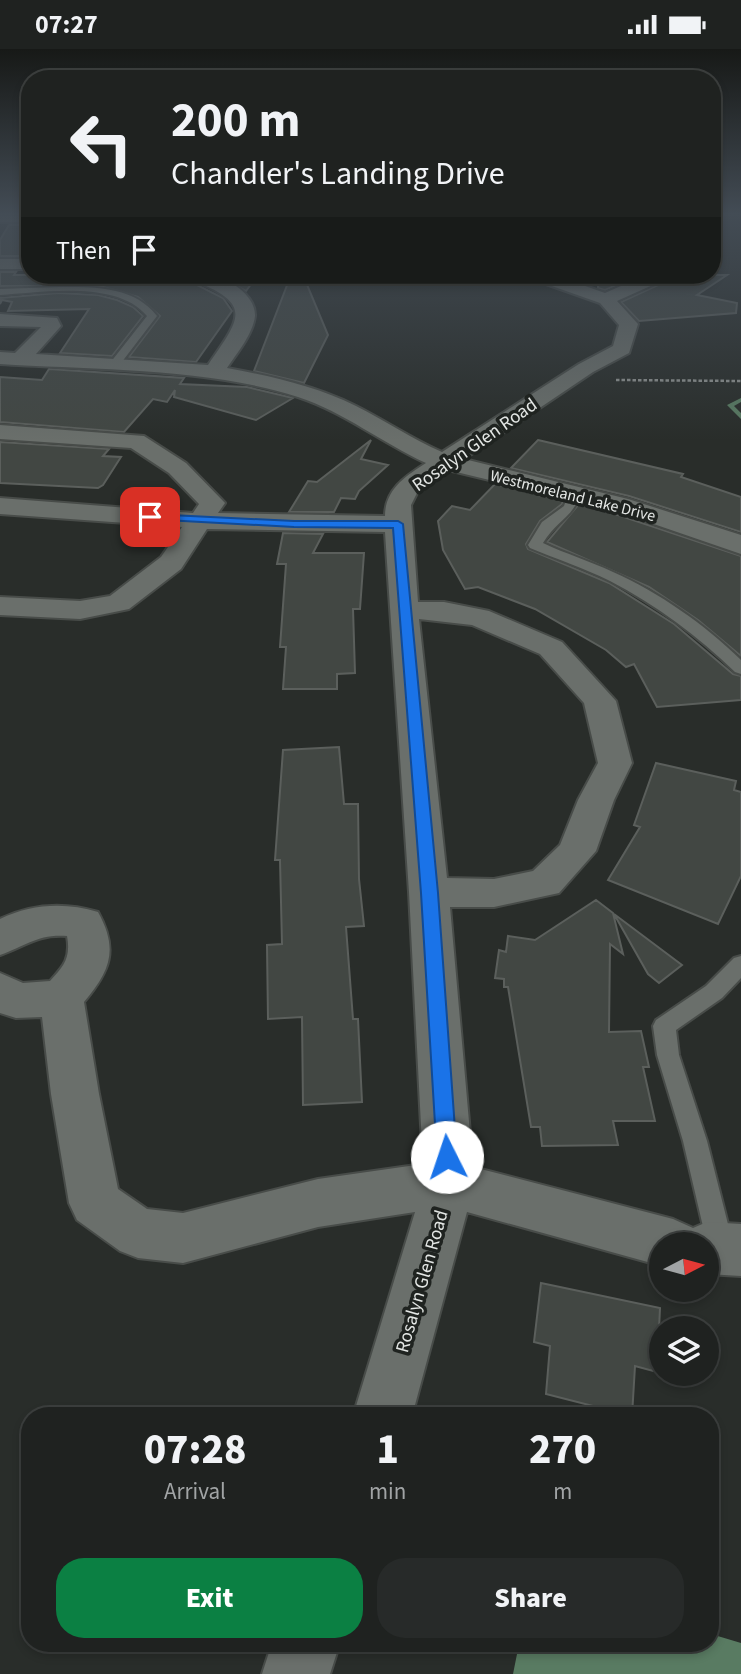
<!DOCTYPE html>
<html lang="en">
<head>
<meta charset="utf-8">
<style>
  body { margin:0; font-family:"Source Sans 3",sans-serif; background:#272a29; color:#f1f3f6; height:100vh; display:flex; flex-direction:column; font-size:26px; white-space:nowrap }
  * { box-sizing:border-box; margin:0 }
  p { font-size:23px; color:#a1a4a5 }
  .icon { flex:none; width:38px; height:38px; fill:none; stroke:currentColor; stroke-width:2; stroke-linecap:round; stroke-linejoin:round }
  .map { position:relative; flex:1; overflow:hidden }
  .details { position:absolute; left:21px; top:1358px; width:698px; height:245px; display:flex; flex-direction:column; background:#1f2220; border-radius:28px; box-shadow:0 4px 10px #0003,0 0 0 2px #3c3f3e }
  .details>* { flex:none }
  .banner { position:absolute; left:21px; top:21px; width:700px; height:214px; border-radius:28px; box-shadow:0 4px 10px #0003,0 0 0 2px #3c3f3e; background:#1f2220; color:#f1f3f6; overflow:hidden }
  .needle { width:46px; rotate:84deg }
  .buttons { position:absolute; left:649px; top:1183px; display:grid; gap:14px }
  .buttons a { display:grid; place-items:center; width:70px; height:70px; border-radius:50%; background:#1f2220; box-shadow:0 4px 10px #0003,0 0 0 2px #3c3f3e; font-size:35px }
  .pin { position:absolute; display:grid; place-items:center; width:60px; height:60px; color:#fff; margin:-30px; border-radius:14px; box-shadow:0 4px 10px #0006 }
  .me { position:absolute; width:77px; margin:-38px; rotate:356deg; stroke-linejoin:round; filter:drop-shadow(0 0 5px #0008) }
  .turn { display:flex; align-items:center; gap:24px; height:147px; padding:0 35px; font-size:32px }
  .turn .icon { width:91px; height:91px; stroke-width:2.5 }
  .turn b { display:block; font-size:49px; line-height:60px }
  .then { display:flex; align-items:center; height:66px; padding:0 35px; background:#0003; gap:14px; font-size:26px }
  .eta { display:flex; justify-content:space-evenly; align-items:center; height:119px; text-align:center }
  .eta b { font-size:42px; font-weight:800; line-height:49px }
  .button { display:flex; gap:14px; margin-top:auto; padding:14px 35px }
  .button a { flex:1; height:80px; border-radius:28px; background:#0b8043; color:#fff; font-size:28px; font-weight:800; line-height:80px; text-align:center }
  .button a+a { background:#272a29; color:#f1f3f6 }
  .status { display:flex; justify-content:space-between; align-items:center; height:49px; padding:0 35px; background:#1f2220; direction:ltr }
  .status svg { height:19px; fill:currentColor }
  .map>svg:first-child { display:block }
  .water { fill:#597b62 }
  .lines { fill:none; stroke-linecap:round; stroke-linejoin:round }
  .stream { fill:#597b62; fill-rule:evenodd }
  .building { fill:#424743; stroke:#5b5f5c; stroke-width:2 }
  .service-casing { stroke:#484c49; stroke-width:4 }
  .minor-casing { stroke:#484c49; stroke-width:4 }
  .path { stroke:#8f9290; stroke-width:2.5; stroke-dasharray:3.5 2; stroke-linecap:butt }
  .service { fill:#6a6f6b; fill-rule:evenodd }
  .minor { fill:#6a6f6b; fill-rule:evenodd }
  .route { fill:#1a73e8; stroke:#114b97; stroke-width:2 }
  .labels { text-anchor:middle; stroke-width:7; stroke-linejoin:round; paint-order:stroke }
  .far-street-label { font-size:16px; fill:#e4e7e5; stroke:#1f2320 }
  .street-label { font-size:19px; fill:#e4e7e5; stroke:#1f2320 }
</style>
</head>
<body>
<div class="status"><b>07:27</b><svg viewBox="0 0 49 12"><path d="M0 12V9h3v3zM5 12V6h3v6zM10 12V3h3v9zM15 12V0h3v12zM26 1h20v11H26zM47 4h2v5h-2z"/></svg></div>
<div class="map">
<svg width="741" height="1625" viewBox="0 0 741 1625">
  <rect width="100%" height="100%" fill="#292d2a"/>
  <path class="water" d="M 711,1585 L 741,1594 L 741,1625 L 513,1625 L 519,1595 L 522,1594 L 710,1594 Z"/>
  <g class="lines">
    <path class="stream" d="M 741,349 L 741,353 L 734,357 L 741,364 L 741,370 L 727,356 Z"/>
  </g>
  <path class="building" d="M 9,176 L 30,176 L 30,195 L 24,207 L 0,207 L 0,191 Z
    M 0,223 L 16,223 L 14,226 L 185,226 L 189,232 L 223,249 L 232,262 L 196,313 L 129,308 L 160,267 L 138,248 L 100,237 L 0,237 Z
    M 219,226 L 258,226 L 246,242 Z
    M 291,226 L 303,226 L 328,286 L 304,334 L 254,322 Z
    M 598,226 L 640,226 L 605,241 L 598,239 Z
    M 671,226 L 727,226 L 697,246 L 737,254 L 736,264 L 639,272 L 621,253 L 667,232 Z
    M 57,244 L 98,246 L 117,251 L 133,258 L 143,267 L 112,307 L 60,304 L 89,260 L 8,262 L 12,253 L 2,251 L 0,255 L 0,249 Z
    M 49,320 L 184,329 L 180,335 L 247,338 L 293,349 L 256,371 L 174,348 L 175,341 L 167,353 L 153,350 L 124,383 L 0,373 L 0,328 L 42,331 Z
    M 371,391 L 361,410 L 388,416 L 359,442 L 355,450 L 341,449 L 334,463 L 289,463 L 308,432 L 317,433 Z
    M 538,391 L 683,425 L 681,428 L 741,448 L 741,483 L 629,447 L 511,419 Z
    M 0,393 L 109,400 L 103,407 L 121,408 L 103,436 L 98,439 L 0,434 Z
    M 495,435 L 563,451 L 562,455 L 540,472 L 526,495 L 528,500 L 609,534 L 674,575 L 733,625 L 741,627 L 741,651 L 657,658 L 634,615 L 626,618 L 606,601 L 535,560 L 478,538 L 465,540 L 443,501 L 438,472 L 452,457 L 470,461 Z
    M 579,455 L 609,463 L 741,507 L 741,607 L 698,571 L 649,538 L 547,493 Z
    M 283,484 L 323,485 L 313,504 L 364,504 L 360,560 L 353,560 L 355,624 L 337,625 L 337,640 L 283,640 L 286,598 L 280,598 L 286,515 L 277,515 Z
    M 339,698 L 344,755 L 358,755 L 359,830 L 364,877 L 346,878 L 353,970 L 358,970 L 362,1053 L 303,1056 L 302,968 L 268,970 L 267,896 L 282,895 L 280,811 L 275,811 L 283,701 Z
    M 656,714 L 736,732 L 734,741 L 741,743 L 741,827 L 718,875 L 608,831 L 640,778 L 634,776 Z
    M 596,851 L 613,864 L 623,905 L 610,895 L 609,983 L 641,982 L 649,1018 L 643,1018 L 655,1072 L 613,1072 L 618,1096 L 542,1097 L 540,1078 L 531,1078 L 508,938 L 504,938 L 504,930 L 495,929 L 499,901 L 506,903 L 508,887 L 535,891 Z
    M 614,865 L 682,916 L 659,934 L 648,925 Z
    M 541,1234 L 660,1259 L 657,1323 L 635,1317 L 632,1367 L 546,1345 L 550,1297 L 534,1293 Z"/>
  <g class="lines">
    <g class="service-casing">
      <path id="service" d="M 59,238 C 94,238 134,237 157,267 L 118,318 L 110,318 L 110,314 L 147,267 C 118,231 42,243 0,246 L 0,240 Z
        M 574,441 L 580,445 C 573,469 556,472 543,494 C 566,505 590,512 613,523 C 660,544 704,575 741,611 L 741,625 L 735,623 C 698,587 656,556 610,532 C 584,519 556,510 530,499 L 528,496 L 542,473 L 564,457 L 568,445 Z
        M 741,907 L 741,929 L 722,949 L 676,981 L 679,1006 L 707,1092 L 734,1199 L 730,1208 L 721,1212 L 712,1208 L 708,1199 L 683,1092 L 657,1006 L 653,977 L 656,971 L 706,937 L 734,909 Z"/>
    </g>
    <g class="minor-casing">
      <path id="minor" d="M 0,165 L 30,165 L 30,173 L 0,173 Z
        M 0,210 L 30,210 L 30,220 L 0,220 Z
        M 188,226 C 195,226 203,225 210,226 C 228,229 256,246 255,267 C 253,285 237,304 227,319 C 271,327 316,337 356,357 C 386,372 412,390 442,403 L 579,315 L 613,297 L 619,276 L 600,254 L 532,230 L 530,226 L 554,226 L 605,244 L 646,226 L 668,226 L 666,230 L 617,252 L 638,275 L 629,304 L 593,323 L 464,410 L 628,450 L 741,486 L 741,505 L 610,460 L 448,421 L 419,440 L 411,456 L 418,553 L 444,553 L 489,562 L 562,593 L 616,652 L 632,714 L 614,751 L 596,802 L 559,844 L 494,858 L 450,858 L 473,1118 L 673,1170 L 693,1179 L 707,1173 L 741,1175 L 741,1227 L 707,1225 L 707,1195 L 662,1195 L 662,1217 L 467,1163 L 412,1367 L 353,1367 L 415,1163 L 318,1178 L 183,1214 L 138,1209 L 120,1202 L 77,1171 L 69,1154 L 51,1045 L 42,968 L 16,969 L 0,964 L 0,924 L 23,934 L 50,932 C 64,917 71,909 67,887 C 37,885 26,897 0,906 L 0,870 C 31,855 65,853 98,863 C 119,901 110,922 84,953 L 99,1045 L 118,1140 L 147,1160 L 183,1164 L 318,1130 L 423,1115 L 409,843 L 385,483 L 207,480 L 181,520 L 129,560 L 80,570 L 0,566 L 0,548 L 80,552 L 110,547 L 161,508 L 182,478 L 0,465 L 0,449 L 193,464 L 199,455 L 169,424 L 131,399 L 0,390 L 0,376 L 144,387 L 186,414 L 225,454 L 218,464 L 385,467 C 385,440 406,427 426,414 C 382,394 344,363 298,348 C 209,319 94,321 0,315 L 0,303 L 15,304 L 41,278 L 0,277 L 0,265 L 57,269 L 61,277 L 36,305 L 208,316 C 242,267 253,255 190,230 ZM 419,570 L 472,576 L 540,605 L 584,654 L 598,714 L 578,751 L 560,796 L 533,822 L 494,830 L 447,829 Z
        M 272,1594 L 340,1594 L 330,1625 L 262,1625 Z"/>
    </g>
    <path class="path" d="M 616,331 L 741,332"/>
    <use href="#service" class="service"/>
    <use href="#minor" class="minor"/>
  </g>
  <linearGradient id="sky" x2="0" y2="1"><stop stop-color="#171917"/><stop offset="0.42" stop-color="#434c55"/><stop offset="1" stop-color="#434c55" stop-opacity="0"/></linearGradient>
  <rect width="741" height="392" fill="url(#sky)"/>
  <path class="route" d="M 150,465 L 294,472 L 398,472 L 403,475 L 438,844 L 457,1108 L 454,1115 L 447,1118 L 440,1115 L 437,1108 L 421,844 L 393,479 L 294,478 L 147,470 L 145,468 Z"/>
  <g class="labels">
    <g class="far-street-label">
      <text transform="translate(573 446) rotate(14)" y="6">Westmoreland Lake Drive</text>
    </g>
    <g class="street-label">
      <text transform="translate(474 395) rotate(-35)" y="7">Rosalyn Glen Road</text>
      <text transform="translate(421 1232) rotate(-74)" y="7">Rosalyn Glen Road</text>
    </g>
  </g>
</svg>
<div class="buttons">
<a><svg class="needle" viewBox="-14 -14 28 28"><path d="M0-13l5 13h-10z" fill="#e53935"/><path d="M0 13l5-13h-10z" fill="#a1a4a5"/></svg></a>
<a><svg class="icon" aria-label="layers" viewBox="0 0 24 24"><path d="M12 4l9 5-9 5-9-5zM3 14l9 5 9-5"/></svg></a>
</div>
<div class="pin" style="left:150px;top:468px;background:#d93025"><svg class="icon" aria-label="arrive" viewBox="0 0 24 24"><path d="M6 21V4h12l-3 4 3 4H6"/></svg></div>
<svg class="me" style="left:447px;top:1108px" viewBox="-20 -20 40 40"><circle r="19" fill="#fff"/><path d="M0-13L10 11 0 6-10 11z" fill="#1a73e8"/></svg>
<div class="banner">
<div class="turn"><svg class="icon" aria-label="left" viewBox="0 0 24 24"><path d="M17 20v-9H6M10 6l-5 5 5 5"/></svg><div><b>200 m</b>Chandler's Landing Drive</div></div>
<div class="then">Then<svg class="icon" aria-label="arrive" viewBox="0 0 24 24"><path d="M6 21V4h12l-3 4 3 4H6"/></svg></div>
</div>
<section class="details">
<div class="eta">
<div><b>07:28</b><p>Arrival</p></div>
<div><b>1</b><p>min</p></div>
<div><b>270</b><p>m</p></div>
</div>
<div class="button"><a>Exit</a><a>Share</a></div>
</section>
</div>
</body>
</html>
